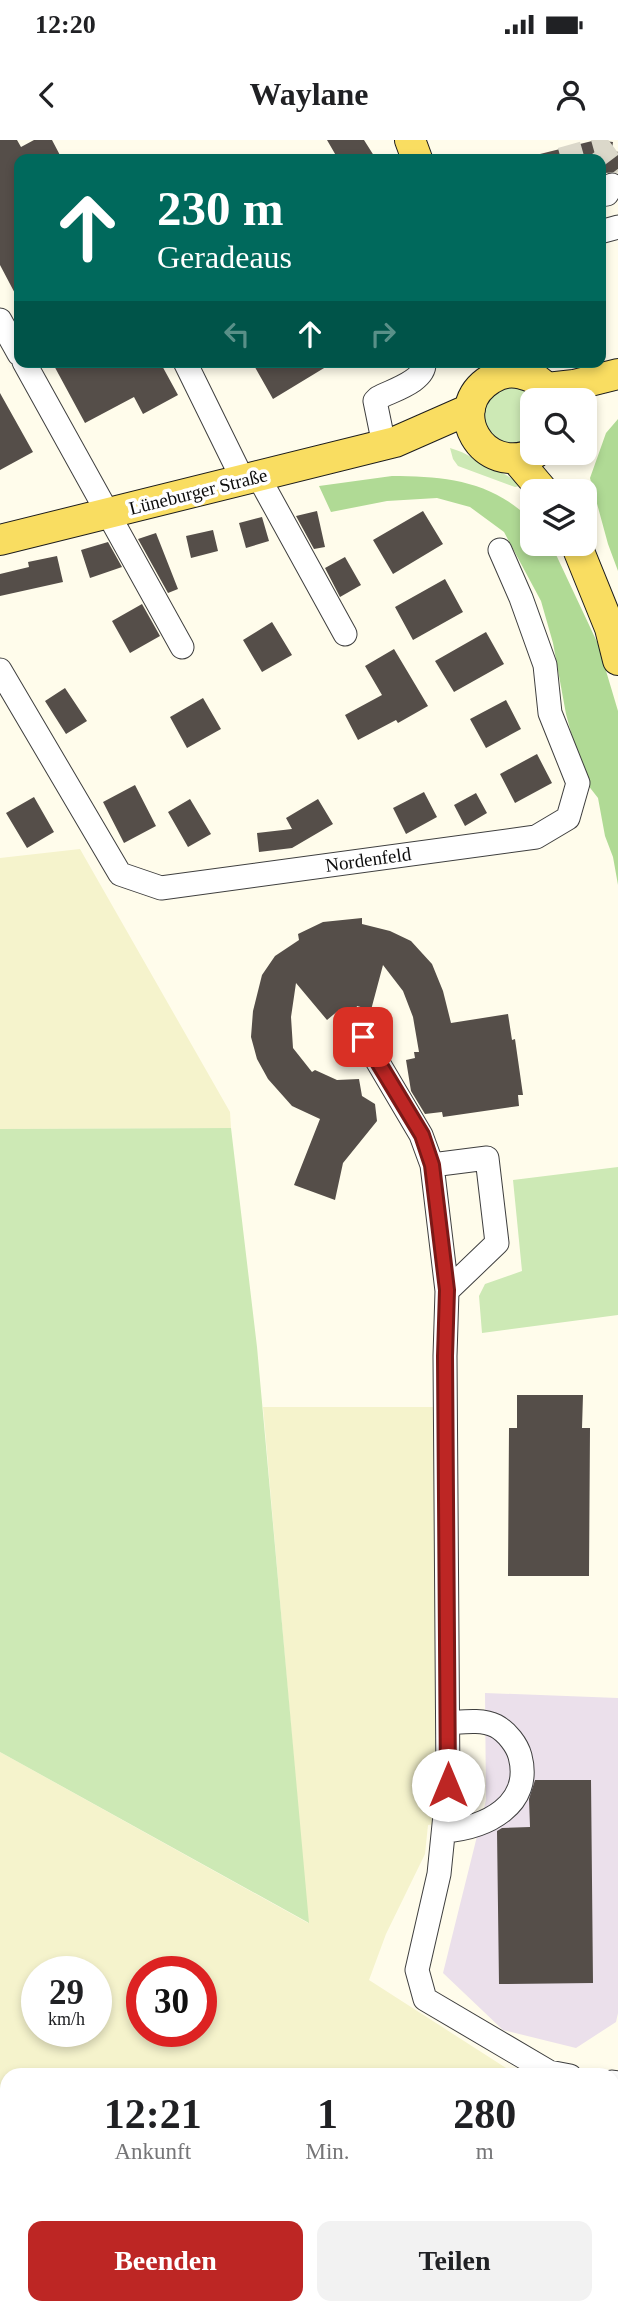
<!DOCTYPE html>
<html lang="de">
<head>
<meta charset="utf-8">
<style>
  body { margin:0; font-family:"Times New Roman",serif; background:#f2f2f2; color:#202124; height:100vh; display:flex; flex-direction:column; font-size:26px; white-space:nowrap }
  * { box-sizing:border-box; margin:0 }
  p { font-size:23px; color:#757577 }
  .icon { flex:none; width:38px; height:38px; fill:none; stroke:currentColor; stroke-width:2; stroke-linecap:round; stroke-linejoin:round }
  .map { position:relative; flex:1; overflow:hidden }
  .details { position:absolute; left:0px; top:1928px; width:620px; height:247px; display:flex; flex-direction:column; background:#fff; border-radius:21px 21px 0 0; box-shadow:0 4px 10px #0003 }
  .details>* { flex:none }
  .guide { position:absolute; left:14px; top:14px; width:592px; height:214px; border-radius:14px; box-shadow:0 4px 10px #0003; background:#00695c; color:#fff; overflow:hidden }
  .tools { position:absolute; left:520px; top:248px; display:grid; gap:14px }
  .tools a { display:grid; place-items:center; width:77px; height:77px; border-radius:14px; background:#fff; box-shadow:0 4px 10px #0003; font-size:35px }
  .speed { position:absolute; left:21px; top:1816px; display:flex; gap:14px; font-size:35px; font-weight:700; text-align:center }
  .speed>* { display:grid; place-content:center; width:91px; height:91px; border-radius:50%; background:#fff; box-shadow:0 4px 10px #0003; line-height:1 }
  .speed small { font-size:18px; font-weight:400 }
  .speed .limit { border:10px solid #d22; background:#fff; color:#111 }
  .pin { position:absolute; display:grid; place-items:center; width:60px; height:60px; color:#fff; margin:-30px; border-radius:14px; box-shadow:0 4px 10px #0006 }
  .me { position:absolute; width:77px; margin:-38px; rotate:0deg; stroke-linejoin:round; filter:drop-shadow(0 0 5px #0008) }
  .turn { display:flex; align-items:center; gap:24px; height:147px; padding:0 28px; font-size:32px }
  .turn .icon { width:91px; height:91px; stroke-width:2.5 }
  .turn b { display:block; font-size:49px; line-height:60px }
  .lanes { display:flex; align-items:center; height:66px; padding:0 28px; background:#0003; justify-content:center; gap:35px; direction:ltr }
  .lanes .off { opacity:.35 }
  .eta { display:flex; justify-content:space-evenly; align-items:center; height:119px; text-align:center }
  .eta b { font-size:42px; font-weight:800; line-height:49px }
  .cta { display:flex; gap:14px; margin-top:auto; padding:14px 28px }
  .cta a { flex:1; height:80px; border-radius:14px; background:#bd2624; color:#fff; font-size:28px; font-weight:800; line-height:80px; text-align:center }
  .cta a+a { background:#f2f2f2; color:#202124 }
  .status { display:flex; justify-content:space-between; align-items:center; height:49px; padding:0 35px; background:#fff; direction:ltr }
  .status svg { height:19px; fill:currentColor }
  header { display:flex; justify-content:space-between; align-items:center; height:91px; padding:0 28px; background:#fff; font-size:32px; font-weight:800 }
  .map>svg:first-child { display:block }
  .industrial { fill:#ebe0eb }
  .farmland { fill:#f5f3cc; fill-rule:evenodd }
  .green { fill:#cde9b5 }
  .forest { fill:#b0da95 }
  .building { fill:#554e49 }
  .lines { fill:none; stroke-linecap:round; stroke-linejoin:round }
  .minor-tunnel { stroke:#dbd8ca; stroke-width:23; stroke-dasharray:23 11; stroke-linecap:butt }
  .minor-casing { stroke:#3f3f3f; stroke-width:25 }
  .major-casing { stroke:#1d1d1d; stroke-width:32 }
  .minor { stroke:#fff; stroke-width:23 }
  .major { stroke:#f9dd61; stroke-width:30 }
  .route-casing { stroke:#7b1917; stroke-width:18 }
  .route { stroke:#bd2624; stroke-width:12 }
  .labels { text-anchor:middle; stroke-width:7; stroke-linejoin:round; paint-order:stroke }
  .street-label { font-size:19px; fill:#0c0c0c; stroke:#fff }
</style>
</head>
<body>
<div class="status"><b>12:20</b><svg viewBox="0 0 49 12"><path d="M0 12V9h3v3zM5 12V6h3v6zM10 12V3h3v9zM15 12V0h3v12zM26 1h20v11H26zM47 4h2v5h-2z"/></svg></div>
<header><svg class="icon" aria-label="back" viewBox="0 0 24 24"><path d="M15 5l-7 7 7 7"/></svg>Waylane<svg class="icon" aria-label="person" viewBox="0 0 24 24"><circle cx="12" cy="8" r="4"/><path d="M4 21q1-7 8-7t8 7"/></svg></header>
<div class="map">
<svg width="618" height="2175" viewBox="0 0 618 2175">
  <rect width="100%" height="100%" fill="#fffceb"/>
  <path class="industrial" d="M 485,1553 L 618,1558 L 618,1873 L 616,1882 L 576,1908 L 503,1890 L 443,1833 L 486,1660 Z"/>
  <path class="farmland" d="M 80,709 L 230,972 L 231,988 L 0,989 L 0,718 Z
    M 263,1267 L 436,1267 L 437,1684 L 428,1685 L 425,1714 L 386,1794 L 369,1840 L 517,1935 L 7,1936 L 7,2168 L 612,2168 L 613,1998 L 618,2002 L 618,2175 L 0,2175 L 0,1612 L 308,1783 ZM 37,1832 L 96,1832 L 96,1892 L 37,1892 ZM 142,1832 L 201,1832 L 201,1892 L 142,1892 Z"/>
  <path class="green" d="M 524,246 L 540,261 L 532,261 L 532,301 L 517,308 L 486,297 L 480,265 L 495,248 Z
    M 450,308 C 467,313 476,320 492,328 C 504,334 511,336 520,346 L 515,347 L 458,326 L 453,319 Z
    M 231,988 L 257,1207 L 309,1783 L 0,1612 L 0,989 Z
    M 618,1027 L 618,1175 L 482,1193 L 479,1156 L 485,1144 L 522,1131 L 513,1040 Z"/>
  <path class="forest" d="M 618,279 L 618,431 L 608,404 L 590,338 L 606,293 Z
    M 392,336 C 445,336 493,341 532,381 L 532,404 L 551,404 L 598,504 L 618,571 L 618,745 L 613,717 L 605,696 L 598,658 L 584,640 L 566,574 L 553,503 L 541,461 L 504,392 L 470,367 L 437,358 L 387,361 L 331,372 L 319,346 Z"/>
  <path class="building" d="M 0,0 L 17,0 L 21,7 L 34,0 L 52,0 L 62,19 L 19,19 L 19,161 L 0,125 Z
    M 327,0 L 364,0 L 376,19 L 338,19 Z
    M 596,0 L 613,2 L 612,9 L 618,12 L 618,32 L 605,33 L 600,38 L 600,19 L 540,19 L 540,14 Z
    M 52,222 L 160,222 L 178,255 L 143,274 L 134,257 L 85,283 Z
    M 252,222 L 334,222 L 273,259 Z
    M 0,253 L 33,312 L 0,330 Z
    M 317,371 L 325,407 L 314,409 L 296,376 Z
    M 423,371 L 443,404 L 393,434 L 373,400 Z
    M 262,377 L 269,401 L 246,408 L 239,383 Z
    M 213,390 L 218,411 L 191,418 L 186,396 Z
    M 156,393 L 178,449 L 168,453 L 138,399 Z
    M 108,402 L 122,427 L 90,438 L 81,410 Z
    M 57,416 L 63,442 L 0,456 L 0,434 L 29,427 L 28,422 Z
    M 345,417 L 361,445 L 340,457 L 325,428 Z
    M 445,439 L 463,472 L 413,500 L 395,467 Z
    M 142,464 L 160,496 L 130,513 L 112,481 Z
    M 272,482 L 292,515 L 262,532 L 243,500 Z
    M 486,492 L 504,524 L 454,552 L 435,521 Z
    M 394,509 L 428,566 L 398,583 L 396,580 L 358,600 L 345,575 L 382,555 L 365,526 Z
    M 65,548 L 87,581 L 66,594 L 45,561 Z
    M 203,558 L 221,589 L 187,608 L 170,577 Z
    M 506,560 L 521,589 L 486,608 L 470,579 Z
    M 537,614 L 552,643 L 515,663 L 500,634 Z
    M 135,645 L 156,686 L 124,703 L 103,662 Z
    M 424,652 L 437,677 L 406,694 L 393,668 Z
    M 476,653 L 487,673 L 465,686 L 454,665 Z
    M 34,657 L 54,692 L 27,708 L 6,673 Z
    M 190,659 L 211,694 L 188,707 L 168,672 Z
    M 318,659 L 333,684 L 292,708 L 259,712 L 257,693 L 292,689 L 286,678 Z
    M 362,778 L 362,784 L 390,791 L 411,801 L 432,824 L 443,851 L 451,883 L 508,874 L 512,900 L 515,899 L 523,955 L 518,955 L 519,966 L 443,977 L 442,972 L 425,974 L 411,951 L 406,920 L 415,918 L 414,912 L 419,912 L 413,877 L 403,851 L 383,825 L 371,870 L 357,866 L 352,884 L 339,870 L 327,880 L 296,843 L 291,877 L 293,908 L 312,932 L 315,930 L 337,940 L 359,939 L 362,956 L 375,964 L 377,981 L 343,1023 L 335,1060 L 294,1045 L 320,979 L 292,966 L 268,939 L 257,919 L 251,897 L 253,871 L 262,835 L 275,816 L 299,800 L 298,794 L 323,782 Z
    M 517,1255 L 583,1255 L 582,1288 L 590,1288 L 589,1436 L 508,1436 L 509,1288 L 517,1288 Z
    M 535,1640 L 591,1640 L 593,1843 L 499,1844 L 497,1691 L 502,1688 L 530,1687 L 529,1659 Z"/>
  <g class="lines">
    <path class="minor-tunnel" d="M 561,19 L 600,8 L 618,32"/>
    <g class="minor-casing">
      <path id="minor" d="M 600,55 L 607,54 L 612,45
        M 600,92 L 618,87
        M 0,180 L 19,214
        M 24,222 L 182,507
        M 185,222 L 243,340
        M 384,305 L 375,261 L 378,258 C 393,250 426,241 424,222
        M 258,336 L 345,494
        M 0,530 L 120,734 L 161,748 L 536,697 L 568,678 L 578,643 L 550,573 L 545,525 L 521,458 L 500,410
        M 363,897 L 421,995 L 432,1025
        M 447,1151 L 497,1103 L 487,1018 L 432,1025 L 447,1151 L 445,1216 L 448,1645 L 439,1734 L 417,1830 L 425,1859 L 549,1932 L 570,1936
        M 444,1691 C 486,1688 533,1665 520,1616 C 517,1605 507,1592 496,1586 C 482,1579 463,1582 448,1583
        M 612,1942 L 618,1943"/>
    </g>
    <g class="major-casing">
      <path id="major" d="M 410,0 L 417,19
        M 547,248 L 574,245 L 618,234
        M 535,313 C 482,338 443,268 491,239 C 500,233 512,231 522,234 C 537,237 548,247 554,261
        M 516,319 L 544,352
        M 0,400 L 395,302 L 470,269
        M 576,404 L 610,488 L 618,520"/>
    </g>
    <use href="#minor" class="minor"/>
    <use href="#major" class="major"/>
  </g>
  <g class="lines">
    <g class="route-casing">
      <path id="route" d="M 363,897 L 422,995 L 432,1025 L 447,1150 L 445,1216 L 448,1645"/>
    </g>
    <use href="#route" class="route"/>
  </g>
  <g class="labels">
    <g class="street-label">
      <text transform="translate(198 351) rotate(-14)" y="7">Lüneburger Straße</text>
      <text transform="translate(368 719) rotate(-8)" y="7">Nordenfeld</text>
    </g>
  </g>
</svg>
<div class="tools">
<a><svg class="icon" aria-label="search" viewBox="0 0 24 24"><circle cx="10" cy="10" r="6"/><path d="M15 15l6 6"/></svg></a>
<a><svg class="icon" aria-label="layers" viewBox="0 0 24 24"><path d="M12 4l9 5-9 5-9-5zM3 14l9 5 9-5"/></svg></a>
</div>
<div class="speed"><div>29<small>km/h</small></div><div class="limit">30</div></div>
<div class="pin" style="left:363px;top:897px;background:#d93025"><svg class="icon" aria-label="arrive" viewBox="0 0 24 24"><path d="M6 21V4h12l-3 4 3 4H6"/></svg></div>
<svg class="me" style="left:448px;top:1645px" viewBox="-20 -20 40 40"><circle r="19" fill="#fff"/><path d="M0-13L10 11 0 6-10 11z" fill="#bd2624"/></svg>
<div class="guide">
<div class="turn"><svg class="icon" aria-label="ahead" viewBox="0 0 24 24"><path d="M12 20V5M6 11l6-6 6 6"/></svg><div><b>230 m</b>Geradeaus</div></div>
<div class="lanes"><svg class="icon off" aria-label="left" viewBox="0 0 24 24"><path d="M17 20v-9H6M10 6l-5 5 5 5"/></svg><svg class="icon" aria-label="ahead" viewBox="0 0 24 24"><path d="M12 20V5M6 11l6-6 6 6"/></svg><svg class="icon off" aria-label="right" viewBox="0 0 24 24"><path d="M7 20v-9h11M14 6l5 5-5 5"/></svg></div>
</div>
<section class="details">
<div class="eta">
<div><b>12:21</b><p>Ankunft</p></div>
<div><b>1</b><p>Min.</p></div>
<div><b>280</b><p>m</p></div>
</div>
<div class="cta"><a>Beenden</a><a>Teilen</a></div>
</section>
</div>
</body>
</html>
